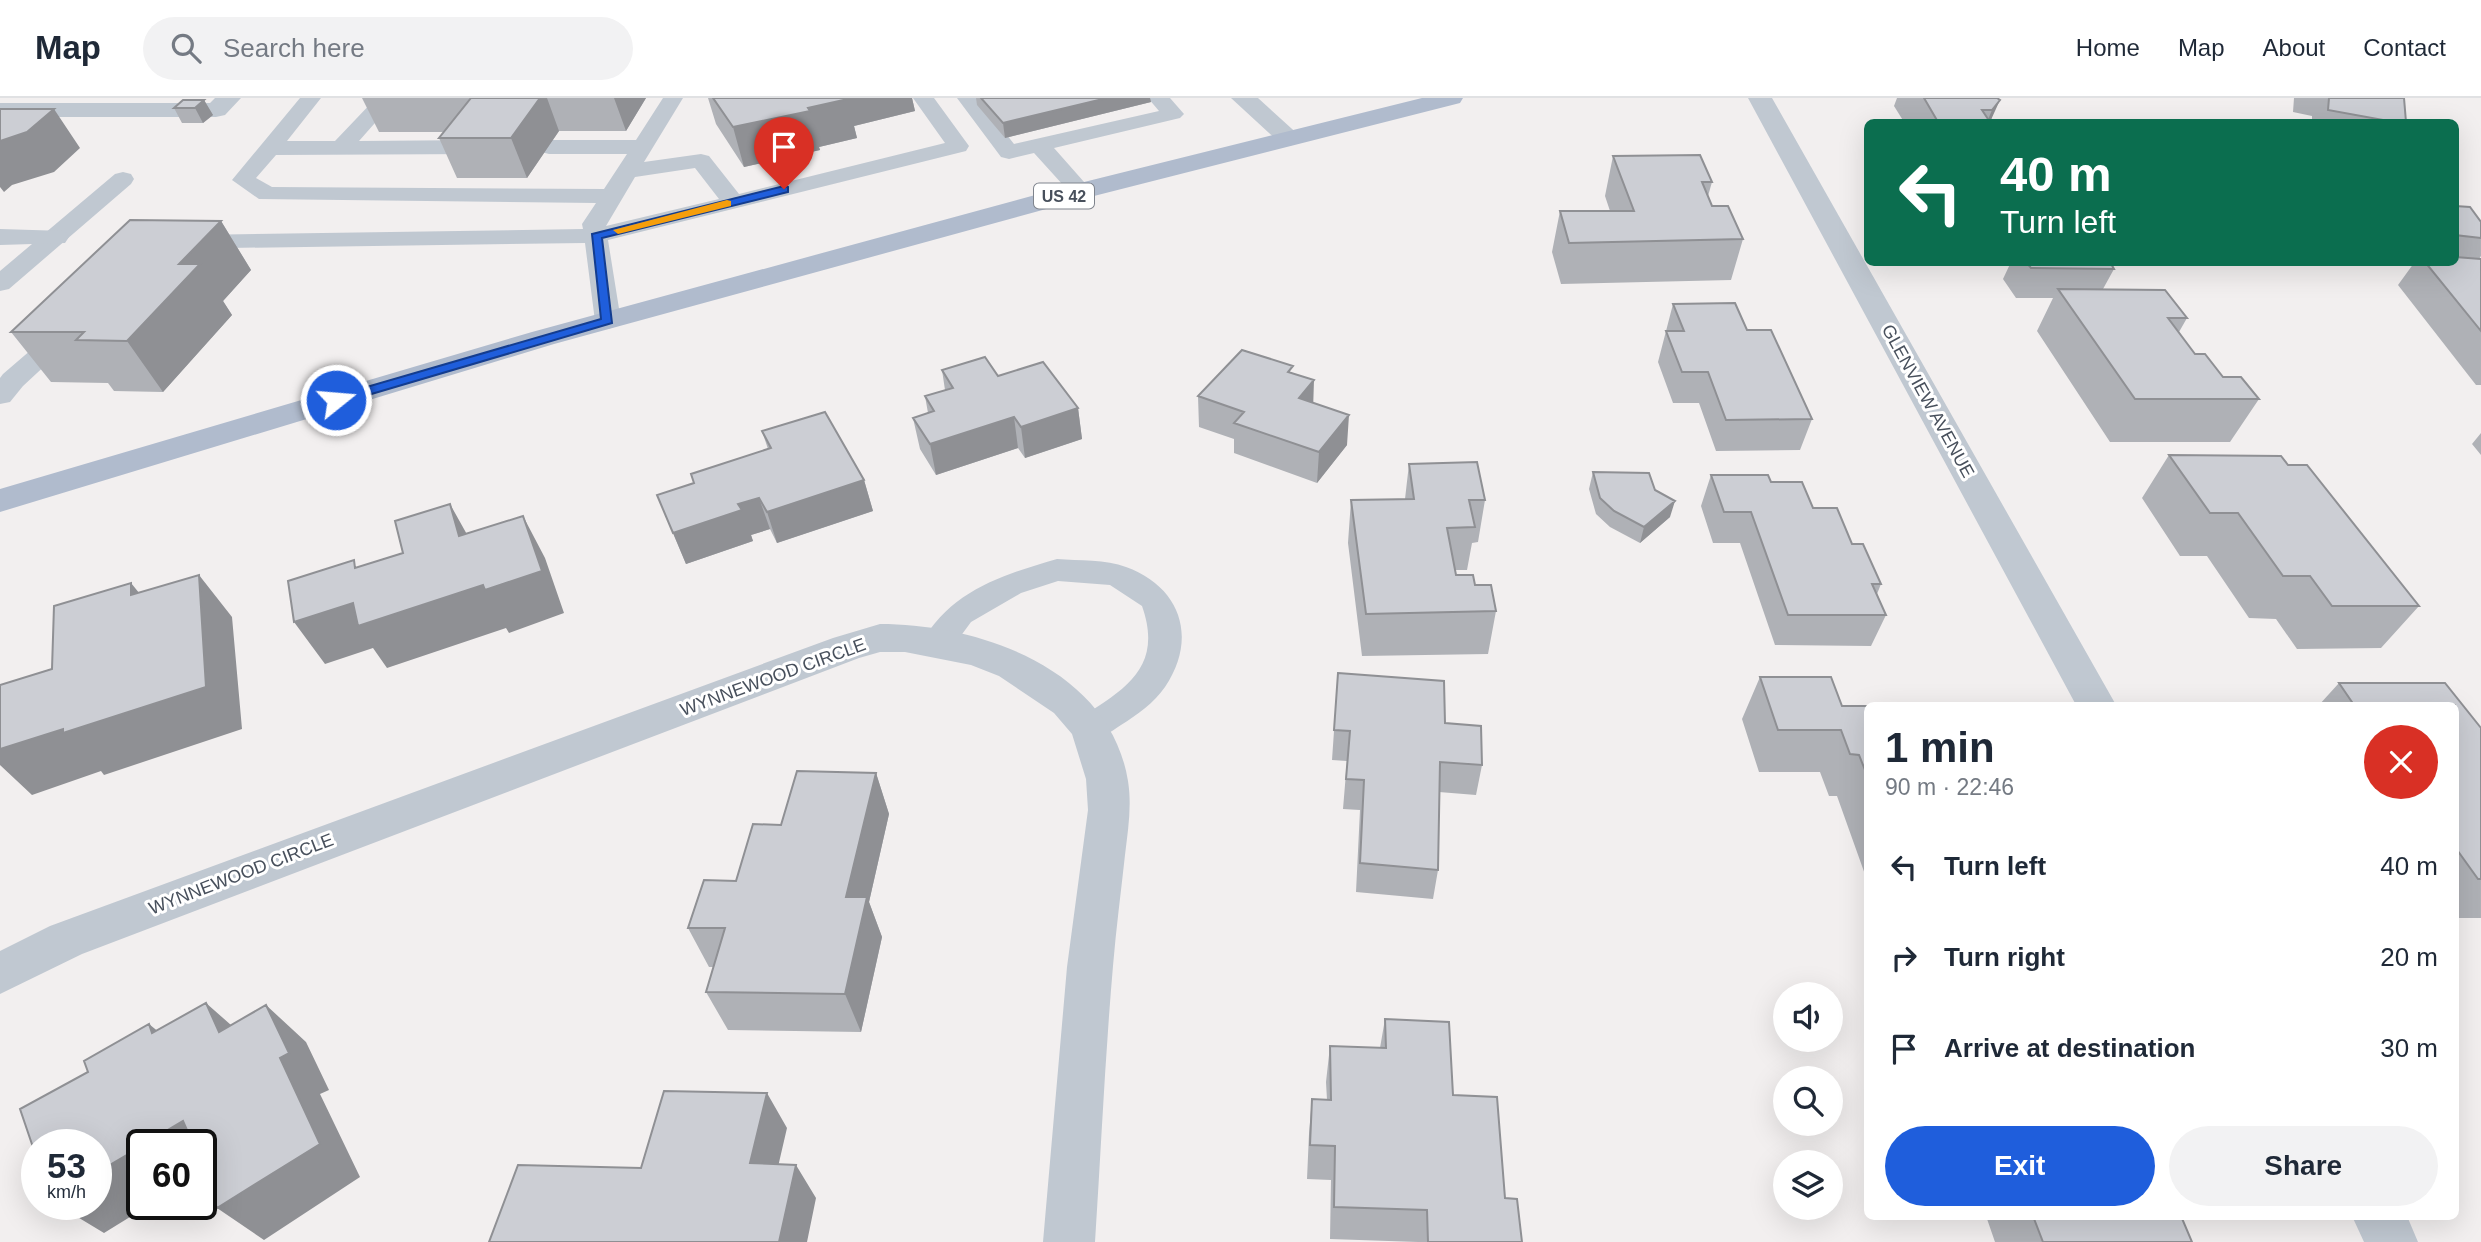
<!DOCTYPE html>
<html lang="en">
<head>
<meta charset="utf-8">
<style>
  body { margin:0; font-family:Helvetica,sans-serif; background:#f2f2f3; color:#1f2937; height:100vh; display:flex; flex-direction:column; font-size:26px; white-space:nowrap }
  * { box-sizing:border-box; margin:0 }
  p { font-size:23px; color:#747a83 }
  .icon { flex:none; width:38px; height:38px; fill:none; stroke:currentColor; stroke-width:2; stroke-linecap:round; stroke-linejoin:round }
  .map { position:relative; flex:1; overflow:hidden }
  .panel { position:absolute; left:1864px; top:604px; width:595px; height:518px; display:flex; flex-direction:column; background:#fff; border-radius:10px; box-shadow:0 7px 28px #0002 }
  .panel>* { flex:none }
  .top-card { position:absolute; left:1864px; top:21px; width:595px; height:147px; border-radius:10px; box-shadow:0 7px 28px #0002; background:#0b6e4f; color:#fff; overflow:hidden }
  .fabs { position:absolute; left:1773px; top:884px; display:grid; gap:14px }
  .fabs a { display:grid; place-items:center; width:70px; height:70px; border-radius:50%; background:#fff; box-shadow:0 7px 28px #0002; font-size:35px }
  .speed { position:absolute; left:21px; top:1031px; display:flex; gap:14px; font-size:35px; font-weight:700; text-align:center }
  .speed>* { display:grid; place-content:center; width:91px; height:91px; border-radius:50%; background:#fff; box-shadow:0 7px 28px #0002; line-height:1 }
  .speed small { font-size:18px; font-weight:400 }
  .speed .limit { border:4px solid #111; border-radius:10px; background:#fff; color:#111 }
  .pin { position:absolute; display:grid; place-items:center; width:60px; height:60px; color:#fff; margin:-72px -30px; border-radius:50% 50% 50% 0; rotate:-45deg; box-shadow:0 0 7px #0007 }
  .pin .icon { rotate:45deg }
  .me { position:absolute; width:77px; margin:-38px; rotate:73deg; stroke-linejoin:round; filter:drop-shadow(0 0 5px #0008) }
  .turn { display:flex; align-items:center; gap:24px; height:147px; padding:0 21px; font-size:32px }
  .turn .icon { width:91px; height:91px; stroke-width:2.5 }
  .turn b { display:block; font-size:49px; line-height:60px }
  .round { display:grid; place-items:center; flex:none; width:74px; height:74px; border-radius:37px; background:#f2f2f3 }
  .overview { display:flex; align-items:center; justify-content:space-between; height:119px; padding:0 21px }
  h1 { font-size:42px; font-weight:700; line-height:52px }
  .primary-button { display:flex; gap:14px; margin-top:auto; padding:14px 21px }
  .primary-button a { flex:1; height:80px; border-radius:42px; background:#1f5edc; color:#fff; font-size:28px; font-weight:700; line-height:80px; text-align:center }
  .primary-button a+a { background:#f2f2f3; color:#1f2937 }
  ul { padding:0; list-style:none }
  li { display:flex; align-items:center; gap:21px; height:91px; padding:0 21px }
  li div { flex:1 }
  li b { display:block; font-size:26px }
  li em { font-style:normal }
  header { display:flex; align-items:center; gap:42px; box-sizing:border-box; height:98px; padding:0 35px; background:#fff; border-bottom:2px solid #e0e1e3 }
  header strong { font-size:33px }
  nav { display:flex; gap:38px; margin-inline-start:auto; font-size:24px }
  .search { width:490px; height:63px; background:#f2f2f3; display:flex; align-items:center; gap:18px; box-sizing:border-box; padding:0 24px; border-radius:38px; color:#747a83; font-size:26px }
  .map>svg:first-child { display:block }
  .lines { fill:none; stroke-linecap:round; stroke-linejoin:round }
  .service { fill:#c0c8d1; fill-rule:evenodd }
  .minor { fill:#c0c8d1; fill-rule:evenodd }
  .primary { fill:#b0bbcd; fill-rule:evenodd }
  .wall { fill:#afb1b6 }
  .shaded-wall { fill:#8f9094 }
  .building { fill:#ccced4; stroke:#8f9094; stroke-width:2 }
  .route { fill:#1f5edc; stroke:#143d8f; stroke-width:2 }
  .slow { fill:#f59e0b }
  .labels { text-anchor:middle; stroke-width:6; stroke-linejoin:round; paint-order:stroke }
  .shield { fill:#fff; stroke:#7f848d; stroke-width:2 }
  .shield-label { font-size:16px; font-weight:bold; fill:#48505c }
  .street-label { font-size:18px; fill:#48505c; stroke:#fff }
</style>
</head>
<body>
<header>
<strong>Map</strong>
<div class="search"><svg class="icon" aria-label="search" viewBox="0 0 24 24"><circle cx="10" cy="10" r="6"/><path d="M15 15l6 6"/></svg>Search here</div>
<nav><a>Home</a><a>Map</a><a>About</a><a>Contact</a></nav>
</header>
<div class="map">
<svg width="2481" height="1144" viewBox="0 0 2481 1144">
  <rect width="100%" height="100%" fill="#f2efef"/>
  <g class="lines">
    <path class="service" d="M 300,0 L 321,0 L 287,43 L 335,43 L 376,0 L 397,0 L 359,43 L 480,42 L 488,44 L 491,49 L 488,54 L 480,56 L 276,57 L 256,80 L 272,89 L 604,91 L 627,56 L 549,56 L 541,54 L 538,49 L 541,44 L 549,42 L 636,42 L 663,0 L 683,0 L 644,64 L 701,56 L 709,58 L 739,96 L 945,45 L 913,0 L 934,0 L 969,48 L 966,53 L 608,142 L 621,223 L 617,228 L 608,231 L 599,228 L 595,223 L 585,145 L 229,150 L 189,154 L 181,152 L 177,147 L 181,142 L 195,137 L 583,131 L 582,126 L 596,105 L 259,101 L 232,82 ZM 695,70 L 719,101 L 606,128 L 635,79 Z
      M 957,0 L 978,0 L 1014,46 L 1159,13 L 1148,0 L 1170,0 L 1184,16 L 1180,20 L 1054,50 L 1092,93 L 1089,98 L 1073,98 L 1034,55 L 1009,61 L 1001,59 Z
      M 123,74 L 131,76 L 134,81 L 131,86 L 9,191 L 0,193 L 0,173 L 115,76 Z
      M 69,224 L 78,227 L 82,232 L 78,237 L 23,288 L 10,304 L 0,306 L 0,280 L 3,276 L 60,227 Z
      M 1057,461 C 1079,463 1106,461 1126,469 C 1181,489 1198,540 1165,589 C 1154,605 1137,617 1121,627 C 1106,637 1096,645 1078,639 L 1073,630 L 1078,621 C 1124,592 1164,570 1142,508 L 1110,487 L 1058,483 L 1021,495 L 971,524 L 949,554 L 937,558 L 925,554 L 921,546 C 950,493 1002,477 1057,461 Z"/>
    <path class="minor" d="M 215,0 L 241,0 L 225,17 L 216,19 L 0,19 L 0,5 L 210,5 Z
      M 1231,0 L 1258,0 L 1302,40 L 1298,45 L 1289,48 L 1280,45 Z
      M 1748,0 L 1772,0 L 2116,607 L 2076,607 Z
      M 0,131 L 65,133 L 69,139 L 65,145 L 0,147 Z
      M 880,526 C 980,526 1110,571 1128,683 C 1132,708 1128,732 1125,757 C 1121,794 1116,831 1113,868 C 1105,960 1101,1052 1095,1144 L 1043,1144 L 1067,869 L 1088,712 L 1086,681 L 1072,636 L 1054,615 L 999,578 L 971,567 L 905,554 L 880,554 L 859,560 L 82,856 L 0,896 L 0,853 L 50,828 L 833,540 Z
      M 2352,1118 L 2407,1118 L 2418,1144 L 2364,1144 Z"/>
    <path class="primary" d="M 1422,0 L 1463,0 L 1460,5 L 1090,99 L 554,246 L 0,414 L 0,391 L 532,234 L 1072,87 Z"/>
  </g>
  <path class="wall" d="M 362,0 L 646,0 L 626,33 L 559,33 L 527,80 L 457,80 L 439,40 L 444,34 L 379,34 Z
    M 708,0 L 912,0 L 915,13 L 854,28 L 857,40 L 819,49 L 820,52 L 744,69 L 716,26 Z
    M 976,0 L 1150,0 L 1151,4 L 1005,40 L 977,7 Z
    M 1897,0 L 1997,0 L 1991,22 L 1996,24 L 1904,24 L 1894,8 Z
    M 2294,0 L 2404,0 L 2406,24 L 2312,24 L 2312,18 L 2293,14 Z
    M 204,2 L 213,17 L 203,25 L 182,25 L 174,10 Z
    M 1613,58 L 1712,84 L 1708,98 L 1712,108 L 1743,141 L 1731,182 L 1561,186 L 1552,154 L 1560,113 L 1610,113 L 1605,98 Z
    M 2455,108 L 2481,124 L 2481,158 L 2479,161 L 2481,161 L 2481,287 L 2476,287 L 2398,187 L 2414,165 L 2413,164 L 2455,164 Z
    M 221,123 L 251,172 L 223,203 L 232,217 L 163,294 L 114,293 L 108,285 L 51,284 L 11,234 Z
    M 2011,164 L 2110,164 L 2114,171 L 2103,191 L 2187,220 L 2179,234 L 2195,256 L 2223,279 L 2259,301 L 2230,344 L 2110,344 L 2037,233 L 2053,200 L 2016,200 L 2003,181 Z
    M 1673,206 L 1747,232 L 1812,321 L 1800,352 L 1716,353 L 1699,305 L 1673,305 L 1658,264 Z
    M 942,272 L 998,278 L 1078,310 L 1082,341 L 1025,360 L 1018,350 L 936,377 L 920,351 L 913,320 L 928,315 L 925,298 L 945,292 Z
    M 1292,275 L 1313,305 L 1347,347 L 1317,385 L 1234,355 L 1234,341 L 1199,329 L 1198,298 Z
    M 762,333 L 864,382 L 873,413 L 777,445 L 770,431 L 751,437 L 753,443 L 686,466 L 657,397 L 694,385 L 768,351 Z
    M 2481,335 L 2481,357 L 2472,346 Z
    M 2169,357 L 2288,367 L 2419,508 L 2381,550 L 2297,551 L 2276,521 L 2249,520 L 2207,458 L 2180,458 L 2142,400 Z
    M 1409,366 L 1485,402 L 1478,444 L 1472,445 L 1467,472 L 1455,472 L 1456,477 L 1475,487 L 1496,513 L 1488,556 L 1362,558 L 1348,445 L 1351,402 L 1405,401 Z
    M 1593,374 L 1655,392 L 1670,419 L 1640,445 L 1610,429 L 1596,416 L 1589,391 Z
    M 1711,377 L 1771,384 L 1813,410 L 1852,446 L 1881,486 L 1877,496 L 1886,517 L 1871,548 L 1775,547 L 1740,445 L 1713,445 L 1701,408 Z
    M 1338,575 L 1445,625 L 1482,667 L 1476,697 L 1439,694 L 1438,772 L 1433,801 L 1356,794 L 1360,712 L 1343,711 L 1347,663 L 1332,662 Z
    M 1760,579 L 1842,608 L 1867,608 L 1867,782 L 1837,698 L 1829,698 L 1820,674 L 1759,674 L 1742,621 Z
    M 2339,585 L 2445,585 L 2481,630 L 2481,820 L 2455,820 L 2455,607 L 2319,607 Z
    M 876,675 L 889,716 L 869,804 L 882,839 L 861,934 L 728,932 L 706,894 L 714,869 L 709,869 L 688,830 L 736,783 L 781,727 Z
    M 1385,921 L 1453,997 L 1505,1100 L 1522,1144 L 1418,1144 L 1330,1141 L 1331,1082 L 1307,1081 L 1309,1036 L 1312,1001 L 1327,1002 L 1326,984 L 1330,948 L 1380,950 Z
    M 1986,1118 L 2181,1118 L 2192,1144 L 1995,1144 Z"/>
  <path class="shaded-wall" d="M 540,0 L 547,0 L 559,33 L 527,80 L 511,40 Z
    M 614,0 L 646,0 L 626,33 Z
    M 842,0 L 912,0 L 915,13 L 854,28 L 857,40 L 819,49 L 820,52 L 744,69 L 733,29 L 808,10 Z
    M 1107,0 L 1150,0 L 1151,4 L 1005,40 L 1003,25 Z
    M 204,2 L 213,17 L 203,25 L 195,10 Z
    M 2000,2 L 1990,24 L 1987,24 L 1992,12 Z
    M 54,11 L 80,50 L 54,74 L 12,87 L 4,94 L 0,89 L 0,43 Z
    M 221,123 L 251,172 L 223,203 L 232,217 L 163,294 L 127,243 L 179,166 Z
    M 1314,282 L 1313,313 L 1299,300 Z
    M 1078,310 L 1082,341 L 1025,360 L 1021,329 Z
    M 1349,317 L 1347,347 L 1317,385 L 1319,354 Z
    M 1014,319 L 1018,350 L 936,377 L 930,346 Z
    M 864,382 L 873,413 L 777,445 L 767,414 Z
    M 759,400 L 770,431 L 751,437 L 753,443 L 686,466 L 673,435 L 738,406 Z
    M 1675,403 L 1670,419 L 1640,445 L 1644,429 Z
    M 450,406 L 474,449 L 459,438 Z
    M 523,418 L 545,460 L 564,515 L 509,535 L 506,530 L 387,570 L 373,550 L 325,566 L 294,524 Z
    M 199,477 L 232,519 L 242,631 L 104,677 L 101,673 L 32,697 L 0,667 L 0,651 Z
    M 131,485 L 166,528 L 131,497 Z
    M 876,675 L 889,716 L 869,804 L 882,839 L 861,934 L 845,896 L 846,799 Z
    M 206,905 L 248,942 L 219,934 Z
    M 266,907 L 306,944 L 329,992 L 320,996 L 360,1079 L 264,1142 L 217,1110 L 280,960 Z
    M 149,926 L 194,963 L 152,935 Z
    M 767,995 L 787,1030 L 771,1099 L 750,1065 Z
    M 183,1023 L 229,1058 L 201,1075 L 201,1046 L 144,1046 Z
    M 142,1048 L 142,1106 L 151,1106 L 104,1135 L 56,1106 L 96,1106 L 96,1075 Z
    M 796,1067 L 816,1100 L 807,1144 L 779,1144 Z"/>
  <path class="building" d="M 471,0 L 540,0 L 511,40 L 439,40 Z
    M 713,0 L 848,0 L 848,1 L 808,10 L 810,13 L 733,29 Z
    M 981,0 L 1107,0 L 1003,25 Z
    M 1924,0 L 1997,0 L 2000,2 L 1992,12 L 1982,12 L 1988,21 L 1996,24 L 1938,24 Z
    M 2329,0 L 2404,0 L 2406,24 L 2394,24 L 2328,12 Z
    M 183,2 L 204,2 L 195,10 L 174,10 Z
    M 0,11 L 54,11 L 27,34 L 0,43 Z
    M 1700,57 L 1712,84 L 1702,84 L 1712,108 L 1728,108 L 1743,141 L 1569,145 L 1560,113 L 1634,113 L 1613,58 Z
    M 2455,108 L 2470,109 L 2481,124 L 2481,140 L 2455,137 Z
    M 130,122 L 221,123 L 179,166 L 200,166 L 127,243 L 76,242 L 84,234 L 11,234 Z
    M 2455,159 L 2481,161 L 2481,233 L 2425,164 L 2455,164 Z
    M 2026,164 L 2110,164 L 2114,171 L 2031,170 Z
    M 2058,191 L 2165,192 L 2187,220 L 2168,220 L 2195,256 L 2205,256 L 2223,279 L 2241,279 L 2259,301 L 2135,301 Z
    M 1735,205 L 1747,232 L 1771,232 L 1812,321 L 1726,322 L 1708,274 L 1682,274 L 1666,233 L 1684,233 L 1673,206 Z
    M 1242,252 L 1293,268 L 1288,274 L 1314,282 L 1299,300 L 1349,317 L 1319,354 L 1234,325 L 1244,314 L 1198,298 Z
    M 985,259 L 998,278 L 1043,264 L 1078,310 L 1021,329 L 1014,319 L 930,346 L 913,320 L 934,313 L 925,298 L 953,290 L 942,272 Z
    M 825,314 L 864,382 L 767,414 L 759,400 L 738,406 L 742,412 L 673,435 L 657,397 L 694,385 L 691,376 L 771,350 L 762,333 Z
    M 2169,357 L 2281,358 L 2288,367 L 2307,367 L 2419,508 L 2332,508 L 2310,478 L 2283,478 L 2238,415 L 2210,415 Z
    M 1477,364 L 1485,402 L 1469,402 L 1475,429 L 1447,430 L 1456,477 L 1473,477 L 1475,487 L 1491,487 L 1496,513 L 1366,516 L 1351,402 L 1414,401 L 1409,366 Z
    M 1593,374 L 1649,375 L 1655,392 L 1675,403 L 1644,429 L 1614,413 L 1600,400 Z
    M 1711,377 L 1768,377 L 1771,384 L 1802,384 L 1813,410 L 1837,410 L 1852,446 L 1863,446 L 1881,486 L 1872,486 L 1886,517 L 1788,517 L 1751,414 L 1724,414 Z
    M 450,406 L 459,438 L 523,418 L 542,473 L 485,492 L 483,487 L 358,528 L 353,505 L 294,524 L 288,483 L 354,462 L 355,470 L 403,455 L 395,423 Z
    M 199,477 L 206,589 L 63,635 L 63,631 L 0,651 L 0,587 L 52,571 L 54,508 L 131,485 L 131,497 Z
    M 1338,575 L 1444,583 L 1445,625 L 1481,628 L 1482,667 L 1440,664 L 1438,772 L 1360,765 L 1364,682 L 1346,681 L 1350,633 L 1334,632 Z
    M 1760,579 L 1831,579 L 1842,608 L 1867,608 L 1867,677 L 1859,657 L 1850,656 L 1841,632 L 1778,632 Z
    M 2339,585 L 2445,585 L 2481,630 L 2481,781 L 2478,781 L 2455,749 L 2455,607 L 2354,607 Z
    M 797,673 L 876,675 L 846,799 L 867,799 L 845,896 L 706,894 L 725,830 L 688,830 L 704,782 L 736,783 L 753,726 L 781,727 Z
    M 206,905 L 219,934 L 266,907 L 289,955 L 280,960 L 320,1046 L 217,1110 L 201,1069 L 201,1046 L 193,1046 L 183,1023 L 144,1046 L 142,1046 L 142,1048 L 96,1075 L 96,1046 L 37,1046 L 37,1061 L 20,1011 L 88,974 L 84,963 L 149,926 L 152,935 Z
    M 1385,921 L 1449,924 L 1453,997 L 1497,999 L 1505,1100 L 1517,1101 L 1522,1144 L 1428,1144 L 1427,1112 L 1334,1109 L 1335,1048 L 1310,1047 L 1312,1001 L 1331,1002 L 1330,948 L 1386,950 Z
    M 664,993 L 767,995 L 750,1065 L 796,1067 L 779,1144 L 489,1144 L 518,1067 L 641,1070 Z
    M 2033,1118 L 2181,1118 L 2192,1144 L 2043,1144 Z"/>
  <path class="route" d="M 784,88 L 788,89 L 788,94 L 602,140 L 612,225 L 341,305 L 332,305 L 330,302 L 332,299 L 601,221 L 592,136 Z"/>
  <path class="slow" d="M 727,102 L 731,103 L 731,108 L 618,136 L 613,132 Z"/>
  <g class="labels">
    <rect class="shield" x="1034" y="85.5" width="60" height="25" rx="5"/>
    <g class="shield-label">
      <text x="1064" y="104">US 42</text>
    </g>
    <g class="street-label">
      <text transform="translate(1928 303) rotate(61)" y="6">GLENVIEW AVENUE</text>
      <text transform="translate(773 579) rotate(-20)" y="6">WYNNEWOOD CIRCLE</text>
      <text transform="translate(241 776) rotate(-21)" y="6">WYNNEWOOD CIRCLE</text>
    </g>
  </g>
</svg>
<div class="fabs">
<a><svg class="icon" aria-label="sound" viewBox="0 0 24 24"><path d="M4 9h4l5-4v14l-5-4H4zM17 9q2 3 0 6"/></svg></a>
<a><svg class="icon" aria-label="search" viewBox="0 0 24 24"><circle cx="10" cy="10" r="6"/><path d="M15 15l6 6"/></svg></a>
<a><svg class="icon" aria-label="layers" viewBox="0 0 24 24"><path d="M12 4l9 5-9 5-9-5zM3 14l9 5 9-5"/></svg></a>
</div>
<div class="speed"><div>53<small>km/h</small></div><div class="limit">60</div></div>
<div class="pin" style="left:784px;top:91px;background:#d93025"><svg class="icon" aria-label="arrive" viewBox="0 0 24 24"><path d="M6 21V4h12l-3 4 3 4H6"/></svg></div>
<svg class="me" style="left:336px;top:302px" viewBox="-20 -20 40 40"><circle r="17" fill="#1f5edc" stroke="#fff" stroke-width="3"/><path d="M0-11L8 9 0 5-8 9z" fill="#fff"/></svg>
<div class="top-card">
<div class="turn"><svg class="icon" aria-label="left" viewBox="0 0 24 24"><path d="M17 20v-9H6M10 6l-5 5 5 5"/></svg><div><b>40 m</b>Turn left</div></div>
</div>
<section class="panel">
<div class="overview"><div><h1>1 min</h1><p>90 m · 22:46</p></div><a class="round" style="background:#d93025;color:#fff"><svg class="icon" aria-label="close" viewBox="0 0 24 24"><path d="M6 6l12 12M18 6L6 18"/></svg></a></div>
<ul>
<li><svg class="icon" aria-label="left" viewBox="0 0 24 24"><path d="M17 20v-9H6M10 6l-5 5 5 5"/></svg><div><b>Turn left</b></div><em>40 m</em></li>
<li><svg class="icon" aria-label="right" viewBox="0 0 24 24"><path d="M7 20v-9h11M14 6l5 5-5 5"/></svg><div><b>Turn right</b></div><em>20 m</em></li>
<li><svg class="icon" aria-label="arrive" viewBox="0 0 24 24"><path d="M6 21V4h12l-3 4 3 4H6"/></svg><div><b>Arrive at destination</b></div><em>30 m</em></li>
</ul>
<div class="primary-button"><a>Exit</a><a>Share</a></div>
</section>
</div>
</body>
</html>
